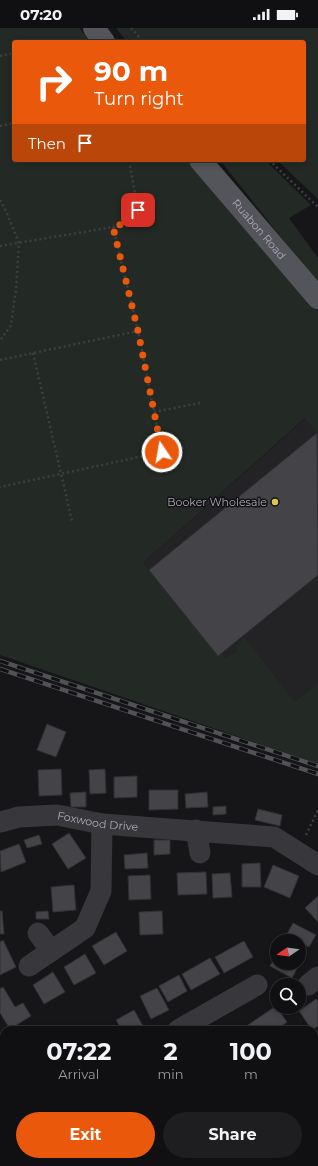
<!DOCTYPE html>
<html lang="en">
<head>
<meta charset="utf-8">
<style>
  body { margin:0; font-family:Montserrat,sans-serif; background:#1e1e20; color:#f1f3f6; height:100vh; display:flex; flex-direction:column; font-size:15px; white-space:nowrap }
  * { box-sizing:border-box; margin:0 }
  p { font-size:13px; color:#9c9d9f }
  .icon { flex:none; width:22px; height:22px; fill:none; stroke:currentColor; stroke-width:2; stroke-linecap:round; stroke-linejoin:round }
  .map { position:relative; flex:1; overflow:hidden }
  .details { position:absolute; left:0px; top:998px; width:318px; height:140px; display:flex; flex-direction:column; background:#101012; border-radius:12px 12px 0 0; box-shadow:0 2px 6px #0003,0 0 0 1px #303032 }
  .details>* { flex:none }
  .top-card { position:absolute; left:12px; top:12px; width:294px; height:122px; border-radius:4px; box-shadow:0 2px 6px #0003,0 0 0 1px #303032; background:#ea580c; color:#fff; overflow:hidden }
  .needle { width:26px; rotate:257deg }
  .buttons { position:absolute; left:270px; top:906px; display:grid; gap:8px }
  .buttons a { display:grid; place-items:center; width:36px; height:36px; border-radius:50%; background:#101012; box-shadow:0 2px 6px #0003,0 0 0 1px #303032; font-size:20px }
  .pin { position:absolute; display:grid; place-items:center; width:34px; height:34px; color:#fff; margin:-17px; border-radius:8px; box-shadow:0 2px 6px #0006 }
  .me { position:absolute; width:44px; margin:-22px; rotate:348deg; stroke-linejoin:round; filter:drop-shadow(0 0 3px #0008) }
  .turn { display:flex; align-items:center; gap:14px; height:84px; padding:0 16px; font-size:18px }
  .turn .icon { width:52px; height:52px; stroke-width:2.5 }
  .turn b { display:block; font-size:28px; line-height:34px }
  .then { display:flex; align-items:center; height:38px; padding:0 16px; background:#0003; gap:8px; font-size:15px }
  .eta { display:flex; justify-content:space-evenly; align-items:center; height:68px; text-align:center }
  .eta b { font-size:24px; font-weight:700; line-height:28px }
  .primary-button { display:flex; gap:8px; margin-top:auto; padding:8px 16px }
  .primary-button a { flex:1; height:46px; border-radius:24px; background:#ea580c; color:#fff; font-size:16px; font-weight:700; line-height:46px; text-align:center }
  .primary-button a+a { background:#1e1e20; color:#f1f3f6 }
  .status { display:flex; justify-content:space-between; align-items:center; height:28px; padding:0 20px; background:#101012; direction:ltr }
  .status svg { height:11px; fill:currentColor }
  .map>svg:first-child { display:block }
  .built { fill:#232225 }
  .green { fill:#232a25 }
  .building { fill:#444348; stroke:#313033 }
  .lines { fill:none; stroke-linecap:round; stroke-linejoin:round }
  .path { stroke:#3e3e43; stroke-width:2.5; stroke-dasharray:2 3; stroke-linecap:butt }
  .minor { stroke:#38383c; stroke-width:21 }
  .major { stroke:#54545b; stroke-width:22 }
  .rail-casing { stroke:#515157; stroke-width:4.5 }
  .rail { stroke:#111113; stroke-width:3; stroke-dasharray:9; stroke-linecap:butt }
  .route { stroke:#ea580c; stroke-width:7; stroke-dasharray:0 12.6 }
  .poi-dot { fill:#dbc54a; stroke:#111113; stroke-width:1.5 }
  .labels { text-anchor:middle; stroke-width:3; stroke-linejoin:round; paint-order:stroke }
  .street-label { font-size:11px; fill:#aaabb6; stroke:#111113 }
  .poi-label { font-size:11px; fill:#aaabb6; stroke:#111113; text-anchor:end }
</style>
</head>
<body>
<div class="status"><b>07:20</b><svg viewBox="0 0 49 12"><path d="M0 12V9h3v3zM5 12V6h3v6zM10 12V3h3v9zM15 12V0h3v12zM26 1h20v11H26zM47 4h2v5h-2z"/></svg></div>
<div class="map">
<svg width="318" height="1138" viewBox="0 0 318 1138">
  <rect width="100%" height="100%" fill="#161618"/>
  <path class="built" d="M 318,379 L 318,708 L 51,617 L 143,535 Z"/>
  <path class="green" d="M 0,0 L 79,0 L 91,14 L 14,14 L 14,132 L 195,132 L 318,271 L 318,406 L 305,390 L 143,535 L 218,628 L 221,625 L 225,630 L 237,624 L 237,618 L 244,609 L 295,674 L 318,655 L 318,736 L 0,627 Z
    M 116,0 L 318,0 L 318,171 L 277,132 L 304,132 L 304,14 L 127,14 Z
    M 220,132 L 265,132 L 311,177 L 289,190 L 318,230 L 318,256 Z"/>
  <path class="building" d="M 317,405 L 318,547 L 218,628 L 149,542 Z
    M 47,696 L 66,704 L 56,729 L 37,722 Z
    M 61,741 L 62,767 L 39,768 L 38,742 Z
    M 105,741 L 106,765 L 90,766 L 89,742 Z
    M 137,748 L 137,769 L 114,770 L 114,749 Z
    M 149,762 L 178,762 L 178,781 L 149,782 Z
    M 86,764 L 86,779 L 71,779 L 70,765 Z
    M 207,764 L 208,779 L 186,780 L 185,766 Z
    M 226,778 L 226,786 L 213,787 L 213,779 Z
    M 258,781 L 282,787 L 280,798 L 255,792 Z
    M 69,805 L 86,830 L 68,841 L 52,816 Z
    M 39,807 L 42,816 L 27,820 L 24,812 Z
    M 154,812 L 170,812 L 170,826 L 154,827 Z
    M 19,816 L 26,834 L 1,844 L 0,823 Z
    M 147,825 L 148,840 L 125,841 L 124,827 Z
    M 260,835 L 261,859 L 242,859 L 242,836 Z
    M 273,837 L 299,848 L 290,870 L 264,859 Z
    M 206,844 L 207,866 L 178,867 L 177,845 Z
    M 230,845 L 232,869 L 213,870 L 212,846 Z
    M 150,847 L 151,871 L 129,872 L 128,848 Z
    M 74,857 L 76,882 L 53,884 L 51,859 Z
    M 318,868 L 318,894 L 305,880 Z
    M 0,883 L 2,883 L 4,906 L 0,906 Z
    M 48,883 L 49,891 L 36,891 L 36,884 Z
    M 162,883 L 163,906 L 140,907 L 139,884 Z
    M 293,895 L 316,907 L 309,919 L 299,914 L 299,913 L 296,913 L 286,908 Z
    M 116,904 L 127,923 L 104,937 L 92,918 Z
    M 3,912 L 16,939 L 0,947 L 0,914 Z
    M 244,913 L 253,929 L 224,945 L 215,929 Z
    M 299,922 L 305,925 L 292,950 L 270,938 L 277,925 L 277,935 L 299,935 Z
    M 85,926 L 96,945 L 74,957 L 64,939 Z
    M 210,930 L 220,946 L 191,962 L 182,946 Z
    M 53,944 L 65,964 L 44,976 L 33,957 Z
    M 179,947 L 187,963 L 168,974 L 159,958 Z
    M 3,959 L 15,979 L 23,975 L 31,988 L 10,1001 L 0,985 L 0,961 Z
    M 157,960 L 169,982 L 151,991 L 140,968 Z
    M 316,971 L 318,973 L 318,998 L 312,1002 L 299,983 Z
    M 276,978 L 287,994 L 276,1002 L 252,1002 L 248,997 Z
    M 134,982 L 143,998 L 136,1002 L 122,1002 L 116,992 Z
    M 108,1134 L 132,1134 L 132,1137 L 109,1138 Z
    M 184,1134 L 194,1134 L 197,1138 L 178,1138 Z
    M 287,1134 L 298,1134 L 300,1138 L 283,1138 L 282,1136 Z
    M 307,1134 L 308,1134 L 318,1138 L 305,1138 Z"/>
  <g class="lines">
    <path class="path" d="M 131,0 L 144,14
      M 0,28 L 14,25
      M 0,98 L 14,95
      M 269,132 L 318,179
      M 0,172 L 6,183 L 19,215 L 16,261 L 11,297 L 0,313
      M 113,199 L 131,193 L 138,182 L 129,132
      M 0,218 L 113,199 L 138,303 L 162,424 L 0,459
      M 33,325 L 72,493
      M 0,332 L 138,303
      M 154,384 L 200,375
      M 162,424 L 187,419
      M 306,807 L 318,782"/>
    <g class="minor">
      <path id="s1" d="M 0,794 L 19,789 L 57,787 L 102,796 L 274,809 L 318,837"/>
      <path d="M 196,802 L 200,825"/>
      <path d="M 38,905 L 51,923"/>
      <path d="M 29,938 L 85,900 L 101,863 L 102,796"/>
      <path d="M 308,957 L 318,949"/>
      <path d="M 178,1002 L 257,957"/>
      <path d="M 158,1134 L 159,1138"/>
      <path d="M 248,1138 L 251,1134"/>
    </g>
    <g class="major">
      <path d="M 94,0 L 104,14"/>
      <path id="s2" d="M 200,132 L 318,270"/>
    </g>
    <g class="rail-casing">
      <path id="rail" d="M 0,633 L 318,738
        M 0,641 L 318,746"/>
    </g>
    <use href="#rail" class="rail"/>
  </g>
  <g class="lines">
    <path class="route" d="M 138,182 L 132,193 L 113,199 L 138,303 L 162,424"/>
  </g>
  <circle class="poi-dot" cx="275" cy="474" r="4"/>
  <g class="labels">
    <g class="street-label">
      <text dy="4" stroke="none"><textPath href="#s2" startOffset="91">Ruabon Road</textPath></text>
      <text dy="4" stroke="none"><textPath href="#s1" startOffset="99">Foxwood Drive</textPath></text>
    </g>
    <g class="poi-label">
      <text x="267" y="478">Booker Wholesale</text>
    </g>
  </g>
</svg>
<div class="buttons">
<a><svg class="needle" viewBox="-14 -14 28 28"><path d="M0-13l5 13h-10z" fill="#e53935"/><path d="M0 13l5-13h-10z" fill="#9c9d9f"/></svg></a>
<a><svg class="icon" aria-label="search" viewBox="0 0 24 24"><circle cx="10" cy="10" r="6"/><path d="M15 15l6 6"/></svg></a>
</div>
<div class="pin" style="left:138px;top:182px;background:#d93025"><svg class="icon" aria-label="arrive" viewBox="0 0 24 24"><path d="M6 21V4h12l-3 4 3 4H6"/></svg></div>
<svg class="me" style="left:162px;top:424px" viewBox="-20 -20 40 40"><circle r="17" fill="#ea580c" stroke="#fff" stroke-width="3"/><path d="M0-11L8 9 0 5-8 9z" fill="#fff"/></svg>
<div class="top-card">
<div class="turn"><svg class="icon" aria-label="right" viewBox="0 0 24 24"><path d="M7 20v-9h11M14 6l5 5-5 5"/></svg><div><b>90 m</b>Turn right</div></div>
<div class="then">Then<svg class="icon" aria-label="arrive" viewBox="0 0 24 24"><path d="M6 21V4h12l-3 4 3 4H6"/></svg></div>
</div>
<section class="details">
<div class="eta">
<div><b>07:22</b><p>Arrival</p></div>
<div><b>2</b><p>min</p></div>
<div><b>100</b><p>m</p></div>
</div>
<div class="primary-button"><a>Exit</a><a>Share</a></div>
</section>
</div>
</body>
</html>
